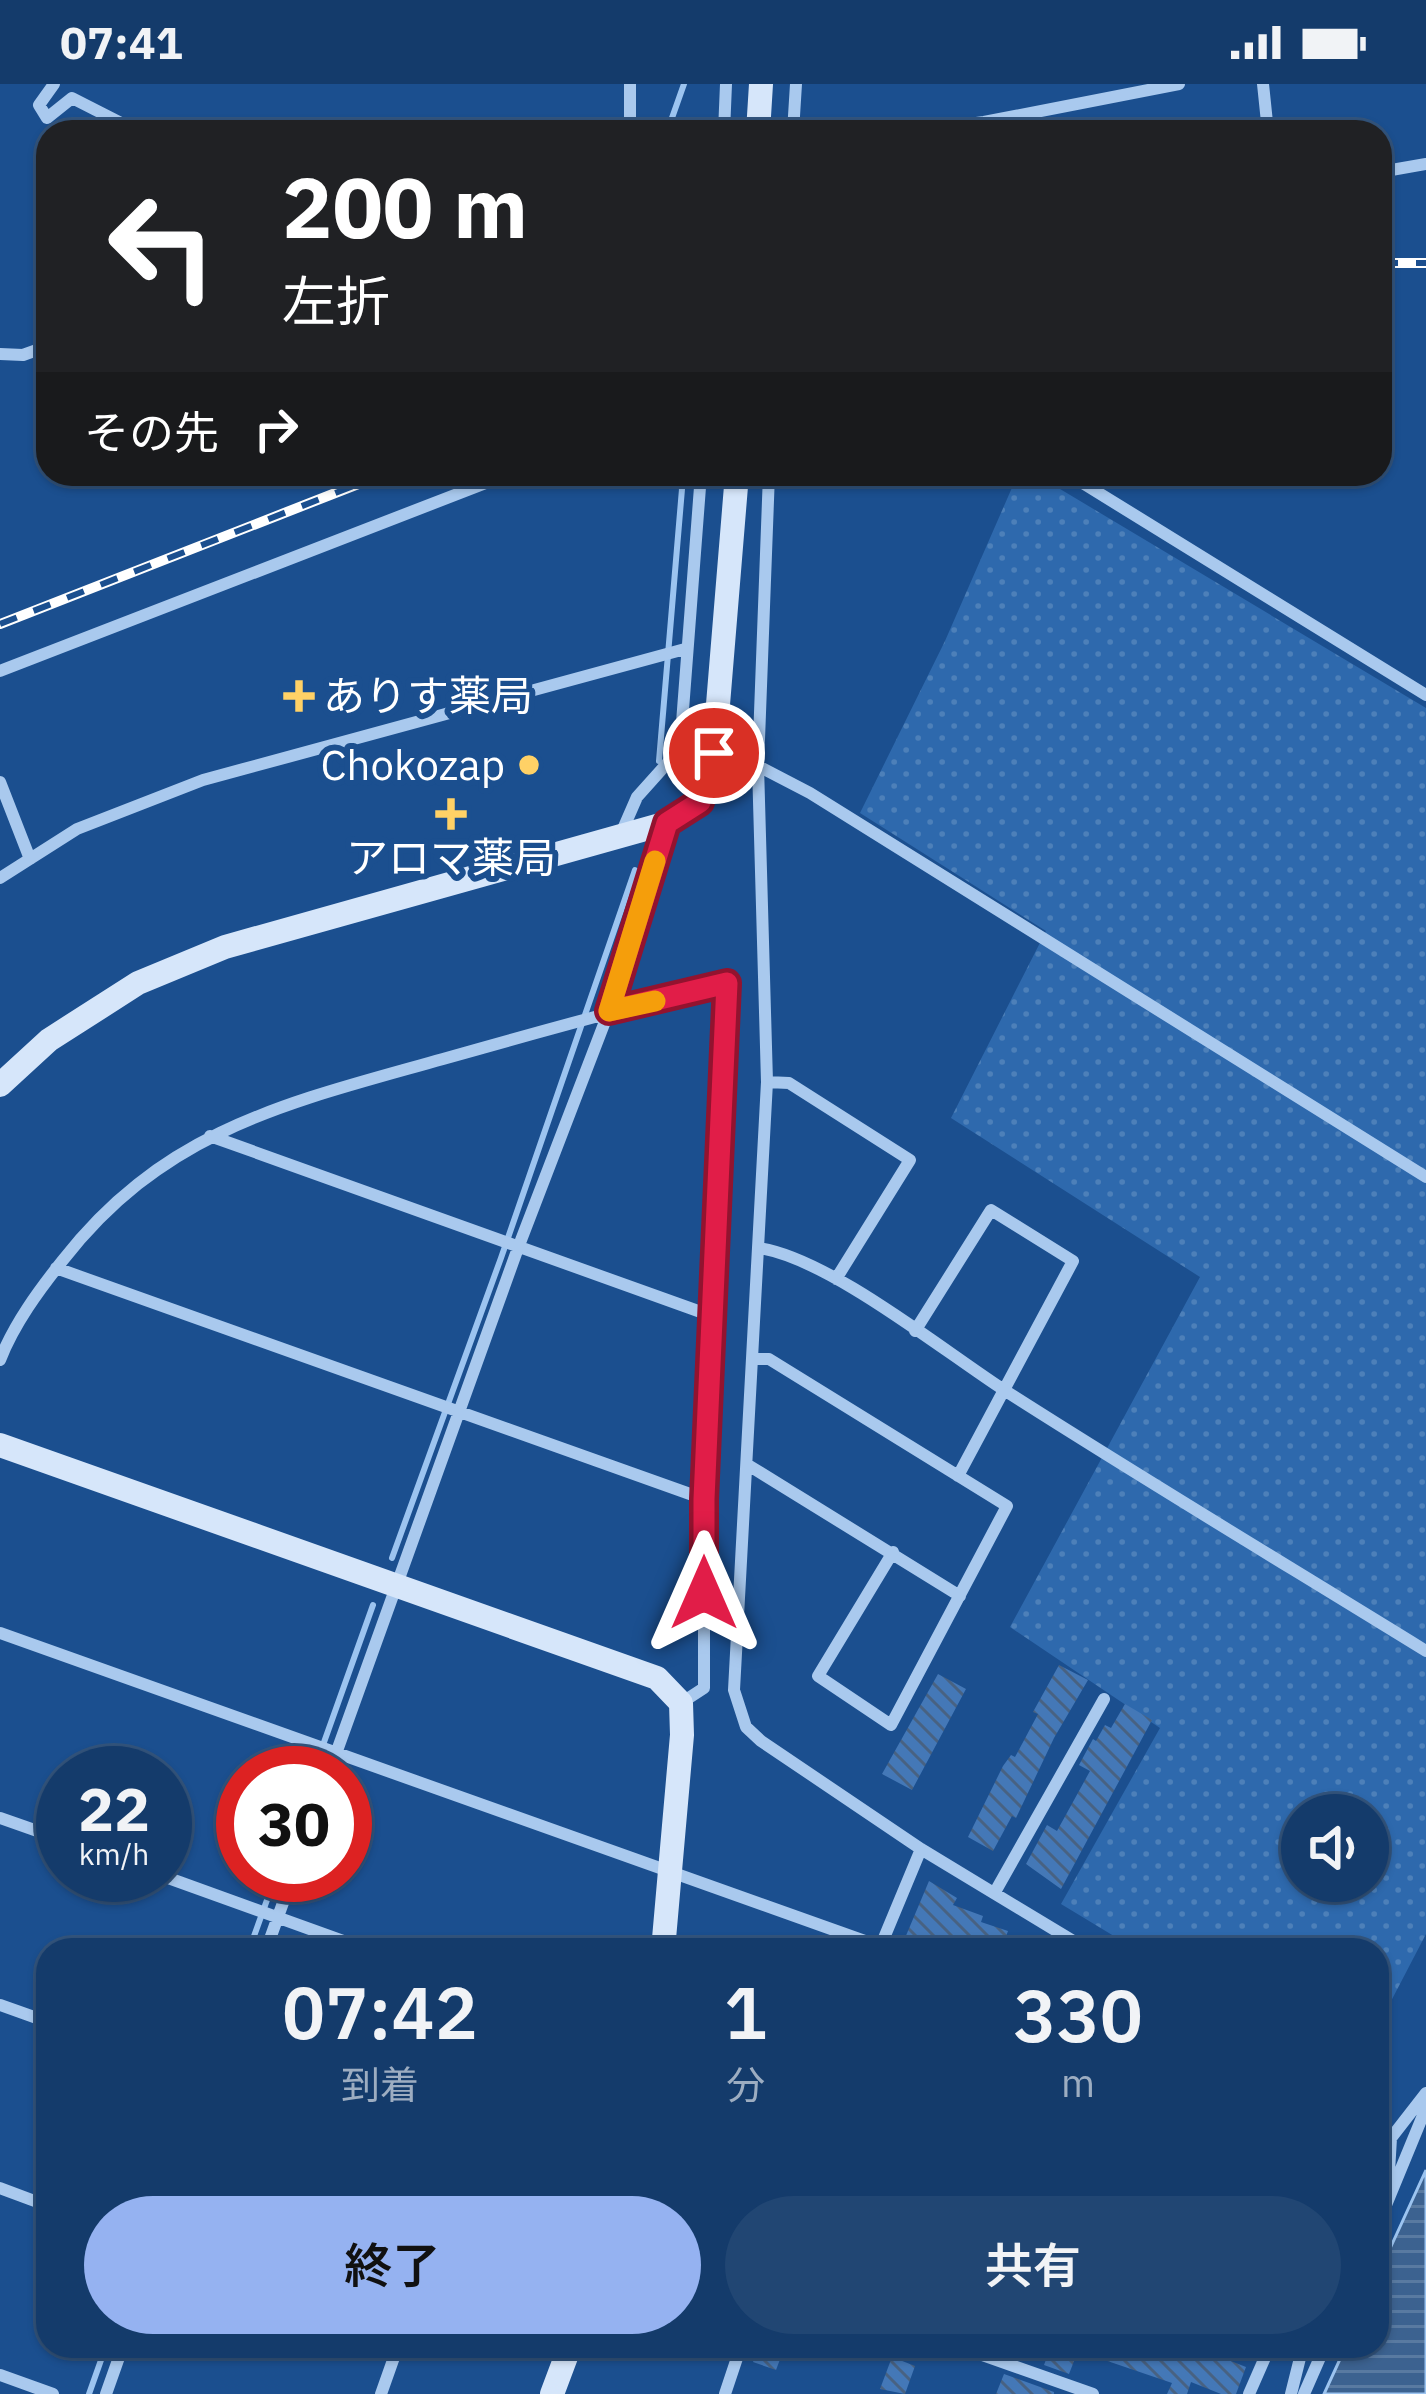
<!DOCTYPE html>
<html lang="ja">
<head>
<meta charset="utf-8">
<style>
  body { margin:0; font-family:"IBM Plex Sans","Noto Sans JP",sans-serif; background:#214673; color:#f1f3f6; height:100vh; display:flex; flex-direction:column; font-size:45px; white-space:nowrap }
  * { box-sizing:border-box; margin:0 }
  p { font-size:39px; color:#9dadc1 }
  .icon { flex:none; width:66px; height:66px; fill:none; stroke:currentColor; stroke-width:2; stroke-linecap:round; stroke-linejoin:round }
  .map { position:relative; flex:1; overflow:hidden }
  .details { position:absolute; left:36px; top:1854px; width:1353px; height:420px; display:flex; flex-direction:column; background:#143b6b; border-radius:36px; box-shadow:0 3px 9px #0004,0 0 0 3px #33557e }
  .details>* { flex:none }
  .hud { position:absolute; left:36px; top:36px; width:1356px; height:366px; border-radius:36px; box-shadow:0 3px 9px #0004,0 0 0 3px #33557e; background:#202124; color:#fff; overflow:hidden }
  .controls { position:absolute; left:1281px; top:1710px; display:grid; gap:24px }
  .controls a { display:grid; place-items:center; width:108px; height:108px; border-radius:50%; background:#143b6b; box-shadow:0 3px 9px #0004,0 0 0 3px #33557e; font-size:60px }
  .speed { position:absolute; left:36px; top:1662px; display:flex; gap:24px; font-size:60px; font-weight:700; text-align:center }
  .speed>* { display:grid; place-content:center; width:156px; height:156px; border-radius:50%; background:#143b6b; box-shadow:0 3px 9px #0004,0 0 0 3px #33557e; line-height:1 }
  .speed small { font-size:30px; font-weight:400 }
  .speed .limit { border:18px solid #d22; background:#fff; color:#111 }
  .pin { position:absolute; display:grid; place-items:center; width:102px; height:102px; color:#fff; margin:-51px; border:6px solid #fff; border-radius:50%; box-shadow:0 3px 12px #0007 }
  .me { position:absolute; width:132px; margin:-66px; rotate:0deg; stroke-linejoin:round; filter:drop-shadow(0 0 9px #0008) }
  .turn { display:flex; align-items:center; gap:42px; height:252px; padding:0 48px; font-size:54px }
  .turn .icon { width:156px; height:156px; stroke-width:2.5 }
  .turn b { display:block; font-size:84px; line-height:102px }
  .then { display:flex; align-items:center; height:114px; padding:0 48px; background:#0003; gap:24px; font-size:45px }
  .eta { display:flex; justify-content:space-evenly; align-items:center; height:204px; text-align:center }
  .eta b { font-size:72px; font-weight:600; line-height:84px }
  .action { display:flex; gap:24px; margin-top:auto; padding:24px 48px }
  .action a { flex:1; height:138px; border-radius:72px; background:#95b2f1; color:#111; font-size:48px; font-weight:600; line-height:138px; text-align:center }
  .action a+a { background:#214673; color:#f1f3f6 }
  .status { display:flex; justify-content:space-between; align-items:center; height:84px; padding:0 60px; background:#143b6b; direction:ltr }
  .status svg { height:33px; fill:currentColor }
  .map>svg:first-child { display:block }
  .grass { fill:url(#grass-dots); fill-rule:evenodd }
  .water { fill:url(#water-rules); stroke:#9cc4f0; stroke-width:3 }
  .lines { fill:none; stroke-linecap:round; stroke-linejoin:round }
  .stream { stroke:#9cc4f0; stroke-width:6 }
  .building { fill:url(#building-back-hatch) }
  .street { stroke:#a9c9ee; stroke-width:12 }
  .secondary { stroke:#d6e6fa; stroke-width:24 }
  .rail-casing { stroke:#fff; stroke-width:10 }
  .rail { stroke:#1b4f8f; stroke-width:6; stroke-dasharray:18; stroke-linecap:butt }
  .route-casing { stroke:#92132f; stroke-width:30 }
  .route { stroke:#e11d48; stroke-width:21 }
  .slow { stroke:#f59e0b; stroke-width:21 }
  .poi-dot { fill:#ffd166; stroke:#1b4f8f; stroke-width:4.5 }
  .labels { text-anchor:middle; stroke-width:12; stroke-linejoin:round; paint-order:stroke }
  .poi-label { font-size:42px; fill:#fff; stroke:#1b4f8f; text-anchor:start }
</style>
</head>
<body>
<div class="status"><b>07:41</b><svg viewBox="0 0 49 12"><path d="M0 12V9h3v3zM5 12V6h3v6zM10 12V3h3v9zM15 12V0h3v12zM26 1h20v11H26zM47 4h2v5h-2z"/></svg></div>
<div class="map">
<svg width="1426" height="2310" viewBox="0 0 1426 2310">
  <defs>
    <pattern id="grass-dots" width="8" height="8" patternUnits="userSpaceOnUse" patternTransform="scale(3)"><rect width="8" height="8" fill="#2e69ad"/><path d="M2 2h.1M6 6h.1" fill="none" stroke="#4d80b9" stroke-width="1.8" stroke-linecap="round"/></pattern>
    <pattern id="water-rules" width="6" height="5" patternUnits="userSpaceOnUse" patternTransform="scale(3)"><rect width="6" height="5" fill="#3c6290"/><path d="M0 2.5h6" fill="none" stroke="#597aa1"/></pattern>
    <pattern id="building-back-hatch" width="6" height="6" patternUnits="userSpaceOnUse" patternTransform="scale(3)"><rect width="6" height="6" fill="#4478b7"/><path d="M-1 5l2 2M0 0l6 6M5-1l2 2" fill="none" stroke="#486282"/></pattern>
  </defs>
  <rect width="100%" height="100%" fill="#1b4f8f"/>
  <path class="grass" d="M 1018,390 L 1035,390 L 1426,624 L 1426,1850 L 1377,1944 L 1377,1866 L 1137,1866 L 1061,1820 L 1160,1644 L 1010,1543 L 1200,1193 L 951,1034 L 1046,847 L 860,729 L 945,557 ZM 1302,1731 L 1368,1731 L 1368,1797 L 1302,1797 Z"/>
  <path class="water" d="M 1426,2086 L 1426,2310 L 1324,2310 L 1346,2262 L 1377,2262 L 1377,2193 Z"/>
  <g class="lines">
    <path class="stream" d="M 667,48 L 684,0
      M 659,677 L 682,405 L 675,390
      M 392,1474 L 501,1174 L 635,786
      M 313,1689 L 373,1521
      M 249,1866 L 276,1791
      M 89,2310 L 106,2262"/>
  </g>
  <path class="building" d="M 1059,1581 L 1088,1596 L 1054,1654 L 1016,1734 L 1012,1732 L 993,1767 L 968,1753 L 1003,1682 L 1011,1671 L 1015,1673 L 1038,1630 L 1033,1628 Z
    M 938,1590 L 966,1605 L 912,1706 L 882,1690 Z
    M 1125,1620 L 1152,1636 L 1061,1805 L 1026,1780 L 1047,1741 L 1057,1747 L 1090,1687 L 1079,1681 L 1093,1655 L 1096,1657 L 1105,1641 L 1111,1644 Z
    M 929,1797 L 957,1814 L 953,1821 L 983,1832 L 981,1838 L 1008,1847 L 1001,1866 L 974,1866 L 940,1853 L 938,1861 L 905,1854 Z
    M 759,2262 L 785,2262 L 776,2286 L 753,2278 Z
    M 1051,2262 L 1205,2262 L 1203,2266 L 1246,2283 L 1236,2310 L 1221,2310 L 1191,2298 L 1187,2310 L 1167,2310 L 1172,2299 L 1078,2267 L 1069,2290 L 1044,2281 Z
    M 892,2273 L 915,2282 L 905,2310 L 880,2305 Z
    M 1004,2290 L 1054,2308 L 1054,2310 L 996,2310 Z"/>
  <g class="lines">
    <path class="street" d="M 54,0 L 39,21 L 47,34 L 72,14 L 127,42 L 128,48
      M 630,0 L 630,48
      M 1263,0 L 1268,48
      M 724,48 L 726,0
      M 793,48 L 796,0
      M 907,48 L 984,38 L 1179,0
      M 1380,88 L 1426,80
      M 0,270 L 23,271 L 48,262
      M 769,390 L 758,682 L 767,998 L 734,1606 L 746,1643 L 761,1657 L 921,1765 L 1088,1866
      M 1068,390 L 1426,611
      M 0,587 L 509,390
      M 714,669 L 758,682 L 810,709 L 1426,1093
      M 0,698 L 30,775
      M 620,752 L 637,713 L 680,665 L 701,390
      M 0,794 L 77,745 L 203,696 L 685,565
      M 767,998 L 789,999 L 910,1076 L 836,1195
      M 210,1052 L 712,1232
      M 759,1164 C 828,1174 941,1265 1004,1306 C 1143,1395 1285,1480 1426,1567
      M 56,1184 L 704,1415
      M 915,1247 L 991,1126 L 1073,1177 L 958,1392
      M 752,1275 L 769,1275 L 1007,1422 L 891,1641 L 818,1592 L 893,1468
      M 0,1276 C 14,1240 39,1206 63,1176 C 166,1044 291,1018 443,975 C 538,948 632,922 727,899 L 704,1415 L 704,1604 L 681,1619
      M 748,1381 L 960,1512
      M 0,1549 L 890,1866
      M 329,1689 L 518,1164 L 609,927 L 666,740
      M 0,1734 L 63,1756
      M 160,1791 L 368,1866
      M 995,1808 L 1104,1615
      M 266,1866 L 293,1791
      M 879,1866 L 921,1765
      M 0,1921 L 48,1938
      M 1377,2045 L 1391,2054 L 1426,2009
      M 0,2104 L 48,2122
      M 1377,2122 L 1388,2105 L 1391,2054
      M 1377,2143 L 1426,2024
      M 957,2262 L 1093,2310
      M 0,2291 L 53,2310
      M 106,2310 L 123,2262
      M 381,2310 L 398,2262
      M 725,2310 L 741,2262
      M 1249,2310 L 1270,2262
      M 1291,2310 L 1303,2262
      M 1304,2310 L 1325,2262"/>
    <path class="secondary" d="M 758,48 L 761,0
      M 0,1001 L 49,956 L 138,899 L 225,863 L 667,739 L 700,718 L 714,669 L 737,390
      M 0,1361 L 657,1594 L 681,1619 L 682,1651 L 663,1866
      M 552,2310 L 570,2262"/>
    <g class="rail-casing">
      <path id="rail" d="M 1380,179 L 1426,179
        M 0,540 L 384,390"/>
    </g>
    <use href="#rail" class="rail"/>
  </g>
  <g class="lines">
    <g class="route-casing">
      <path id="route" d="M 704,1509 L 704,1415 L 727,899 L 609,927 L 667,739 L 700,718 L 714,669"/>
    </g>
    <use href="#route" class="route"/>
    <path class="slow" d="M 655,917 L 609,927 L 655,777"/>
  </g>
  <g class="poi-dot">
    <path d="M293 594h12v12h12v12h-12v12h-12v-12h-12v-12h12z"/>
    <circle cx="529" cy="681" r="12"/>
    <path d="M445 712h12v12h12v12h-12v12h-12v-12h-12v-12h12z"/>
  </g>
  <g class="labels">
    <g class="poi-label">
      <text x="323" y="627">ありす薬局</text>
      <text x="505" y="696" text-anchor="end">Chokozap</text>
      <text x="451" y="789" text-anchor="middle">アロマ薬局</text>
    </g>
  </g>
</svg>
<div class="controls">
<a><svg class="icon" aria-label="sound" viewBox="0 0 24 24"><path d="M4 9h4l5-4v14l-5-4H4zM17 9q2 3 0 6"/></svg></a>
</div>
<div class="speed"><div>22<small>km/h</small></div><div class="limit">30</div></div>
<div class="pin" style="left:714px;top:669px;background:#d93025"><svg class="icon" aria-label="arrive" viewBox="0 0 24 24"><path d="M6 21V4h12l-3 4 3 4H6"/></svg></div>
<svg class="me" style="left:704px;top:1509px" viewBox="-20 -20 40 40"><path d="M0-17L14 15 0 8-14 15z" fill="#e11d48" stroke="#fff" stroke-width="4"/></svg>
<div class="hud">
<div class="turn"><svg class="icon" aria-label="left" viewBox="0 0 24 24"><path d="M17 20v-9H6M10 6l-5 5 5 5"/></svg><div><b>200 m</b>左折</div></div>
<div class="then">その先<svg class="icon" aria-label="right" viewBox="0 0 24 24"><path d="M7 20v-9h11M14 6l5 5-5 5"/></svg></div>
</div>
<section class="details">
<div class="eta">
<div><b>07:42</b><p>到着</p></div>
<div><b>1</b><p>分</p></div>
<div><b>330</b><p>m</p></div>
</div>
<div class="action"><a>終了</a><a>共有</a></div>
</section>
</div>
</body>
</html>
